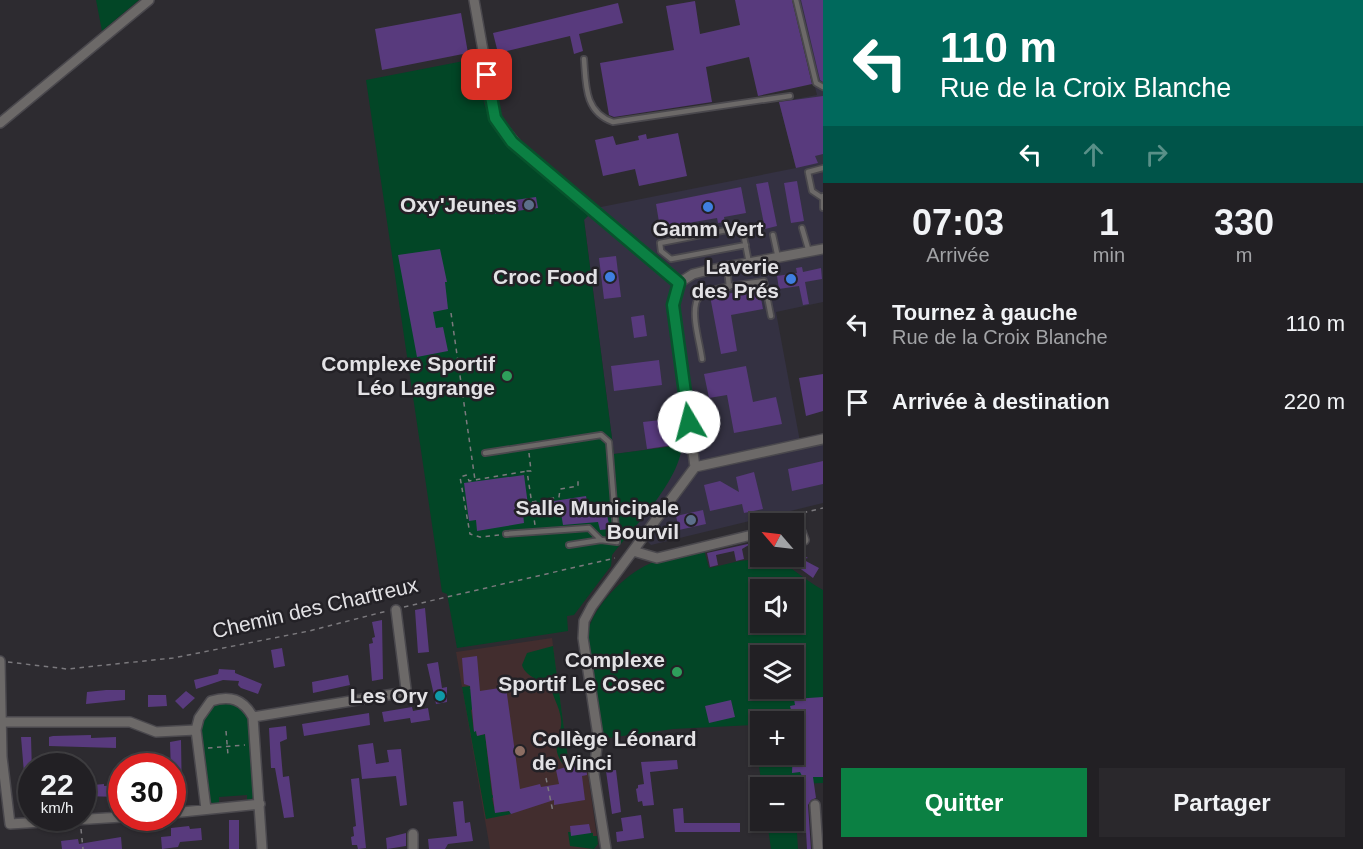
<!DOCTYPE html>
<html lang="fr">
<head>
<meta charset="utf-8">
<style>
  body { margin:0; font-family:Helvetica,sans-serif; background:#2a282c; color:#f1f3f6; height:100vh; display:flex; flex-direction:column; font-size:22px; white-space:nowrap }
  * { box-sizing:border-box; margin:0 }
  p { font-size:20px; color:#a2a3a6 }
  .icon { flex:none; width:33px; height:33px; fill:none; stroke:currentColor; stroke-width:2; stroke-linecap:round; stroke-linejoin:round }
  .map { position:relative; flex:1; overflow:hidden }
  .panel { display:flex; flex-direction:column; background:#222024; width:540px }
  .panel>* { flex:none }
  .hud { background:#00695c; color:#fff; overflow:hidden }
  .needle { width:39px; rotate:298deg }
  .fabs { position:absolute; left:750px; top:513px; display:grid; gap:12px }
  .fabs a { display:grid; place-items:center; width:54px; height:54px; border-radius:0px; background:#222024; box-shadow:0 2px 4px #0004,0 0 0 2px #3f3e41; font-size:30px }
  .speed { position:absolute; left:18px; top:753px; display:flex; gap:12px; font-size:30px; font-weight:700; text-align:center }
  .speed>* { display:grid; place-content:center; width:78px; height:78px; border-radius:50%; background:#222024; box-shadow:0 2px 4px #0004,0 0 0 2px #3f3e41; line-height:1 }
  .speed small { font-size:15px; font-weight:400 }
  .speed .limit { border:9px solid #d22; background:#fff; color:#111 }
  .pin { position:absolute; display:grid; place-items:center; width:51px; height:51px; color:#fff; margin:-26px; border-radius:12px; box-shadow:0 3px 9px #0006 }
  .me { position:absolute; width:66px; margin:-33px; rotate:352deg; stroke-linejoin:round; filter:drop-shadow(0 0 4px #0008) }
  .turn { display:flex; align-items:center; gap:21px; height:126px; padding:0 18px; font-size:27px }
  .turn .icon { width:78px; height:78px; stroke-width:2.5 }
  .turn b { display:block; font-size:42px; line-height:51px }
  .lanes { display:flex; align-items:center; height:57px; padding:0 18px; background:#0003; justify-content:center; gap:30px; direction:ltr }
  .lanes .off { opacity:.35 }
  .eta { display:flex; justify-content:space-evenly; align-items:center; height:102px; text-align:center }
  .eta b { font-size:36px; font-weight:600; line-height:42px }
  .cta { display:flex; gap:12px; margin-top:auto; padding:12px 18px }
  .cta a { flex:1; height:69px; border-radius:0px; background:#0b8043; color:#fff; font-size:24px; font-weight:600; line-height:69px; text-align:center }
  .cta a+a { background:#2a282c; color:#f1f3f6 }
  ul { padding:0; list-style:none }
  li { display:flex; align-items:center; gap:18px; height:78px; padding:0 18px }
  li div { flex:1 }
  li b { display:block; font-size:22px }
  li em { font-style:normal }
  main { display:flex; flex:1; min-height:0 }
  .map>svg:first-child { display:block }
  .commercial { fill:#343142 }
  .education { fill:#422d2e }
  .green { fill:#024626; fill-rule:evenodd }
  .building { fill:#583a7d }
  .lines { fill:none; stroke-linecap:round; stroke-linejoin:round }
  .service-casing { stroke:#4a484d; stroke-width:8 }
  .minor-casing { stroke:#4a484d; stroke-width:12 }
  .path { stroke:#7b797d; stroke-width:1.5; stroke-dasharray:4.5 4.5; stroke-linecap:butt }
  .service { stroke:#6c6968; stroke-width:4.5 }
  .minor { stroke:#6c6968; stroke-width:9 }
  .route-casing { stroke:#07532c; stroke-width:15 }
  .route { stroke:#0b8043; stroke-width:10 }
  .service-dot { fill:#5c6f8a; stroke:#232126; stroke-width:2 }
  .shop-dot { fill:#3f7fe0; stroke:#232126; stroke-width:2 }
  .leisure-dot { fill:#2e9e5b; stroke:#232126; stroke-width:2 }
  .culture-dot { fill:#0f9aa8; stroke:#232126; stroke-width:2 }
  .education-dot { fill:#8d6e63; stroke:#232126; stroke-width:2 }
  .labels { text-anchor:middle; stroke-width:5; stroke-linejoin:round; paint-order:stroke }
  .poi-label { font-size:21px; font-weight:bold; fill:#e3e2e5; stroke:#232126; text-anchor:end }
  .street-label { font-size:21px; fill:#e3e2e5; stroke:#232126 }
</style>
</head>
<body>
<main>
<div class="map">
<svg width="823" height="849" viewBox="0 0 823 849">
  <rect width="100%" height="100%" fill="#2d2b30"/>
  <path class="commercial" d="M 793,0 L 823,0 L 823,302 L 776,312 L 801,447 L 823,443 L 823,503 L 651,545 L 633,526 L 682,445 L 614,454 L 584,219 L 601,207 L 796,168 L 779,102 L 817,95 Z"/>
  <path class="education" d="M 552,638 L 569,765 L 586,761 L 598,844 L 594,849 L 490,849 L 456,652 Z"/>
  <path class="green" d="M 96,0 L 139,0 L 102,31 Z
    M 474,59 L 479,59 L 484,104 L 495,131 L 588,216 L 584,220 L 614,454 L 682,445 C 679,482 635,525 612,555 L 611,566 L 574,615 L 567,616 L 568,631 L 457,648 L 447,594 L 442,592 L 366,80 Z
    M 704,550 L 709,568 C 737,562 765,551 792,569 C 802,576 812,584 823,590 L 823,783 L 794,784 L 793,788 L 762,787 L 753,725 L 673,729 L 601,739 L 588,631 C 595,605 624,575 649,564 C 666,557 686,554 704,550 ZM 760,590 L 794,590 L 794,622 L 760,622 ZM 760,656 L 794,656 L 794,688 L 760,688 ZM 760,722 L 794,722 L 794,754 L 760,754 Z
    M 553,646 L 569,766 L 565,767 C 546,743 566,736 560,714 C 559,708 556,703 554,697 C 550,680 526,680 522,665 L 527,653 Z
    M 472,686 L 469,689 L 473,689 L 473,709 L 471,710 L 474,731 L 476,731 L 477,736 L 485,734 L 492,795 L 499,795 L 492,798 L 495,812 L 510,811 L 511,814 L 486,819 L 462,687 Z
    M 225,700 L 243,707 L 249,720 L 255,796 L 247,802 L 247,795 L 219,797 L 219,804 C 212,805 209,801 207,795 L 201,726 L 210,705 Z
    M 794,788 L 798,849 L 771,849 L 767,821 L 794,820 Z
    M 568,832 L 593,833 L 593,836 L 597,836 L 598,844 L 594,849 L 570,846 Z"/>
  <path class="building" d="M 735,0 L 792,0 L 812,84 L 758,96 L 749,57 L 706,67 L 712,102 L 614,117 L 609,115 L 600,63 L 674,50 L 666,6 L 695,1 L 700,34 L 740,25 Z
    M 801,0 L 823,0 L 823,82 L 820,80 Z
    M 618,3 L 623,23 L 579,34 L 583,51 L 574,54 L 570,36 L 498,53 L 493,33 Z
    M 461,13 L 468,53 L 382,70 L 375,29 Z
    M 823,96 L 823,154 L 815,156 L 818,163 L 796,168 L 779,102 Z
    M 678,133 L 687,176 L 639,186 L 635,169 L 603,176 L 595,140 L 613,136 L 616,145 L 639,140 L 638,136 L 646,134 L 647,139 Z
    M 797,181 L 804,221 L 791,223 L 784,183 Z
    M 768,182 L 777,226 L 765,229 L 756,184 Z
    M 741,187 L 746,213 L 724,217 L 725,222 L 718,223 L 717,218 L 660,228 L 656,204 Z
    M 536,197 L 538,208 L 495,214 L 494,203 Z
    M 440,249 L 447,282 L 445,282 L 448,309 L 433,312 L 436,328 L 443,327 L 448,351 L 417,357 L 398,255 Z
    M 616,256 L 621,297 L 604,299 L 599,258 Z
    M 802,267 L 803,272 L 821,268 L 822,279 L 805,282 L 809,304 L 803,305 L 799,286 L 779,289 L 777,276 L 797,273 L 796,268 Z
    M 755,290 L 756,294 L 760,293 L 763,309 L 731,315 L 737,351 L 721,354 L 710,296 Z
    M 644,315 L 647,336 L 634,338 L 631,317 Z
    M 659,360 L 662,385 L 614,391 L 611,366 Z
    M 746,366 L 753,402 L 776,397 L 782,424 L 734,433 L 727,395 L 709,398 L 704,374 Z
    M 823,374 L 823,411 L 806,416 L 799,378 Z
    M 669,419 L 673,445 L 647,449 L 643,422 Z
    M 823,461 L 823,484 L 792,491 L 788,469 Z
    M 754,472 L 763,509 L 744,513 L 742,504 L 710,511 L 704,485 L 720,481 L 739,492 L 736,477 Z
    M 524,475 L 528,505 L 586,496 L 589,512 L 606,510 L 610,529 L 600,530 L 598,522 L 563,525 L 560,507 L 523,513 L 524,523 L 477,531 L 476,520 L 469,521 L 464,483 Z
    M 703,510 L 706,524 L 679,530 L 676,516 Z
    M 752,543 L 742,549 L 744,559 L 736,561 L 734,551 L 716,555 L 718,565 L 710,567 L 707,553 Z
    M 794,550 L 808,558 L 802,559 L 819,568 L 813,578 L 783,556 L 794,556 Z
    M 425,608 L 429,652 L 418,653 L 415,610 Z
    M 382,620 L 383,679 L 372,681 L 369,644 L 373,643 L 372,638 L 375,637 L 372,622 Z
    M 282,648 L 285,666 L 274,668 L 271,650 Z
    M 477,656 L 480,691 L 506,687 L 520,789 L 540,784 L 541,787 L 559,784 L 556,770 L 586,761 L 587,775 L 582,776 L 585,800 L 554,805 L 554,800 L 511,814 L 509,811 L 495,813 L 485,734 L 477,736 L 476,731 L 474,732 L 470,686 L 464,684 L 462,658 Z
    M 438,662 L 442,688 L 447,687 L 447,702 L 436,704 L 427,664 Z
    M 219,669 L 235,670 L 235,673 L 262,684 L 258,694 L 241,688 L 238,685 L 239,681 L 223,680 L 196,689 L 194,680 L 218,674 Z
    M 348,675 L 350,685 L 313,693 L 312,682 Z
    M 106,690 L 125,690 L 125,700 L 86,704 L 87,692 Z
    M 186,691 L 195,698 L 183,709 L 175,701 Z
    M 148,695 L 166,695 L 167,706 L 148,707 Z
    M 823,697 L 823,777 L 813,777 L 816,798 L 811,800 L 808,805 L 811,849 L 807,849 L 803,778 L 800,772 L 792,773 L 794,722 L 790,706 L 795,705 L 794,699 Z
    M 731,700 L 735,717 L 709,723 L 705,706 Z
    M 412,707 L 413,711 L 428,708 L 430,720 L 411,723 L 410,718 L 384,722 L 382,712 Z
    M 369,713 L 370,725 L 304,736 L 302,724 Z
    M 286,726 L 287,739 L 280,742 L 283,777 L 289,776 L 294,817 L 284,818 L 275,768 L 271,768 L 269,728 Z
    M 91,735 L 91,738 L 116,737 L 116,748 L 49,746 L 49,737 L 53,736 Z
    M 21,737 L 31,737 L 32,773 L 24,773 Z
    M 181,740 L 182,800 L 172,801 L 170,742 Z
    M 373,743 L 376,764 L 389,762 L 387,750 L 401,749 L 407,805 L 400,806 L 396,776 L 362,779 L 358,745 Z
    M 677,760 L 678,769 L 650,772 L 654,805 L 643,806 L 642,801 L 638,802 L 636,789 L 638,788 L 638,785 L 644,784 L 641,762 Z
    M 616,770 L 621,812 L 612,814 L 606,771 Z
    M 359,778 L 366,848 L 358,849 L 357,845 L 352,845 L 351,837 L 354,836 L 353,827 L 356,826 L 351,779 Z
    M 104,784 L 104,786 L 120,785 L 121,797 L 82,796 L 82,786 Z
    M 463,801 L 465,823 L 470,822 L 473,841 L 448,844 L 445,849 L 429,849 L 428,839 L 457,836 L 453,802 Z
    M 683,808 L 684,823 L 740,823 L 740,832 L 675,832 L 673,809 Z
    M 641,815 L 644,838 L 617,842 L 616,832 L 623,831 L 621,818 Z
    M 229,820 L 239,820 L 239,849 L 229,849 Z
    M 589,824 L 591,833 L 571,836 L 570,826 Z
    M 189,826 L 190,829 L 201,828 L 202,840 L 180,842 L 178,847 L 162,849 L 161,837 L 171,836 L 171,828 Z
    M 406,833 L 406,846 L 387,849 L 386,838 Z
    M 121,837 L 122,849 L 62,849 L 61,841 L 78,839 L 79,844 Z"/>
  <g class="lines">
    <g class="service-casing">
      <path id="service" d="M 796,0 L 816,83 L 823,87
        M 584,59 C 586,84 584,112 613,122 L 790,96
        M 823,196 L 823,208
        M 821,197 L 812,191 L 808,172 L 823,168
        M 802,228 L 809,252
        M 773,235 L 778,258
        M 746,245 L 671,259 L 661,251 L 660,243 L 742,227 L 749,263
        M 727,267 L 729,287
        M 702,359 C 700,343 692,319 696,303 C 700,286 749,284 764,281 L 771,316
        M 485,453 L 601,435 L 609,442 L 617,542 L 601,540 L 569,545
        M 506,534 L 589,528 L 601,540"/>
    </g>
    <g class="minor-casing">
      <path id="minor" d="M 474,0 L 495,118 L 521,150 L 679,283 L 673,305 L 695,467
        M 0,123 L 149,0
        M 679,283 L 693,274 L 705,271 L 823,249
        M 794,528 L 801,532 L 804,540
        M 633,551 L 657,558 L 760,533
        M 0,661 L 2,757 L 10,824 L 122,817
        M 253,717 L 400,693 L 406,689 L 396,610
        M 2,722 L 130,722 L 156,732 L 196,730
        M 815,805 L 818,849
        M 206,809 L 196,730 L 199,718 L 211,701 C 230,695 243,699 253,717 L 262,849
        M 172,813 L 260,804
        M 413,849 L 413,834
        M 606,849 L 594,774 L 598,736 L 583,638 L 584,621 L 592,606 L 695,467 L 823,439"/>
    </g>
    <path class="path" d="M 451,313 L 475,480
      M 529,453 L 531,471 L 527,471 L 535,525
      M 532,502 L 559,497 L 560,489 L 578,486 L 578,478
      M 759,523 L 823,508
      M 499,535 L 480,537 L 470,534 L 460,477 L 467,475 L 469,481 L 527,471
      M 404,607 L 615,558
      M 8,662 L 67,669 L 173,658 L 309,631 L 387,611
      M 226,731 L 228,755
      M 584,741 L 587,739
      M 208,748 L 245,745
      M 546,778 L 553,812
      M 81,829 L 83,849"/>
    <use href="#service" class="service"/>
    <use href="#minor" class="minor"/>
  </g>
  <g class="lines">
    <g class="route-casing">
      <path id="route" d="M 487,75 L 495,118 L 512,142 L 679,283 L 673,305 L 689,422"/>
    </g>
    <use href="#route" class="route"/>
  </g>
  <g class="service-dot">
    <circle cx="529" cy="205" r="6"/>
    <circle cx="691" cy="520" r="6"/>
  </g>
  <g class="shop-dot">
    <circle cx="708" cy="207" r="6"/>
    <circle cx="610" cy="277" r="6"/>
    <circle cx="791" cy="279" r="6"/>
  </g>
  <g class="leisure-dot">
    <circle cx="507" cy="376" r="6"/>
    <circle cx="677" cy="672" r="6"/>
  </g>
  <circle class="culture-dot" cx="440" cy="696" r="6"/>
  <circle class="education-dot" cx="520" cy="751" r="6"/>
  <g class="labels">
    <g class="poi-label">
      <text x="517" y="212">Oxy'Jeunes</text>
      <text x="708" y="236" text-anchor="middle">Gamm Vert</text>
      <text x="779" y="274">Laverie<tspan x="779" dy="24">des Prés</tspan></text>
      <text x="598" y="284">Croc Food</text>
      <text x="495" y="371">Complexe Sportif<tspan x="495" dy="24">Léo Lagrange</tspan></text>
      <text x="679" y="515">Salle Municipale<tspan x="679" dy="24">Bourvil</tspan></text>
      <text x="665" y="667">Complexe<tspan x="665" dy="24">Sportif Le Cosec</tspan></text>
      <text x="428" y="703">Les Ory</text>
      <text x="532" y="746" text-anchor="start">Collège Léonard<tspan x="532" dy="24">de Vinci</tspan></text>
    </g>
    <g class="street-label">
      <text transform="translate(315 608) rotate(-13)" y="7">Chemin des Chartreux</text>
    </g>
  </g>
</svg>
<div class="fabs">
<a><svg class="needle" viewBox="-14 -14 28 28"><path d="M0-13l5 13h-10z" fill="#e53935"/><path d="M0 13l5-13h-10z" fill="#a2a3a6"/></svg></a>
<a><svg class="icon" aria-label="sound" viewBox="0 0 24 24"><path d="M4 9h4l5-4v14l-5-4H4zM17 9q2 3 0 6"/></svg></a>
<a><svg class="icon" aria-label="layers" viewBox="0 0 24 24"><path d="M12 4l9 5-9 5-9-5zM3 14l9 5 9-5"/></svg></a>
<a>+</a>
<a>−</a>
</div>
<div class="speed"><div>22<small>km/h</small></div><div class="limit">30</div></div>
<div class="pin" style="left:487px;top:75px;background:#d93025"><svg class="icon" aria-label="arrive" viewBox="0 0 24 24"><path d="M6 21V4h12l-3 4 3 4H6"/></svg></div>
<svg class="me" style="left:689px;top:422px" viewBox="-20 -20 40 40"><circle r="19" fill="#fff"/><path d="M0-13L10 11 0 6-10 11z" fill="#0b8043"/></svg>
</div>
<section class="panel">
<div class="hud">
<div class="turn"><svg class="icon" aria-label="left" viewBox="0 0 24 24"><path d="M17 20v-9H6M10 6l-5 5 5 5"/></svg><div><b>110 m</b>Rue de la Croix Blanche</div></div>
<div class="lanes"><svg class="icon" aria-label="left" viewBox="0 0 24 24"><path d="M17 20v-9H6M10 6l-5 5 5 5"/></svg><svg class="icon off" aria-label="ahead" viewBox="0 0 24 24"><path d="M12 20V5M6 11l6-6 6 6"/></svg><svg class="icon off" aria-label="right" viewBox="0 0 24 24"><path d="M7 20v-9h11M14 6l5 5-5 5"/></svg></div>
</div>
<div class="eta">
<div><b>07:03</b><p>Arrivée</p></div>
<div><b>1</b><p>min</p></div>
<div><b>330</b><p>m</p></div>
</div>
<ul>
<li><svg class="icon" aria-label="left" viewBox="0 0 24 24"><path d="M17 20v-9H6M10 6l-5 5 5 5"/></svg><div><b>Tournez à gauche</b><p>Rue de la Croix Blanche</p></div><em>110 m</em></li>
<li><svg class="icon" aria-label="arrive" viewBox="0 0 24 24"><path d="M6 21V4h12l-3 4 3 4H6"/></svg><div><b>Arrivée à destination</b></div><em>220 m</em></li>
</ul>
<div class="cta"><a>Quitter</a><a>Partager</a></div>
</section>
</main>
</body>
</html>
